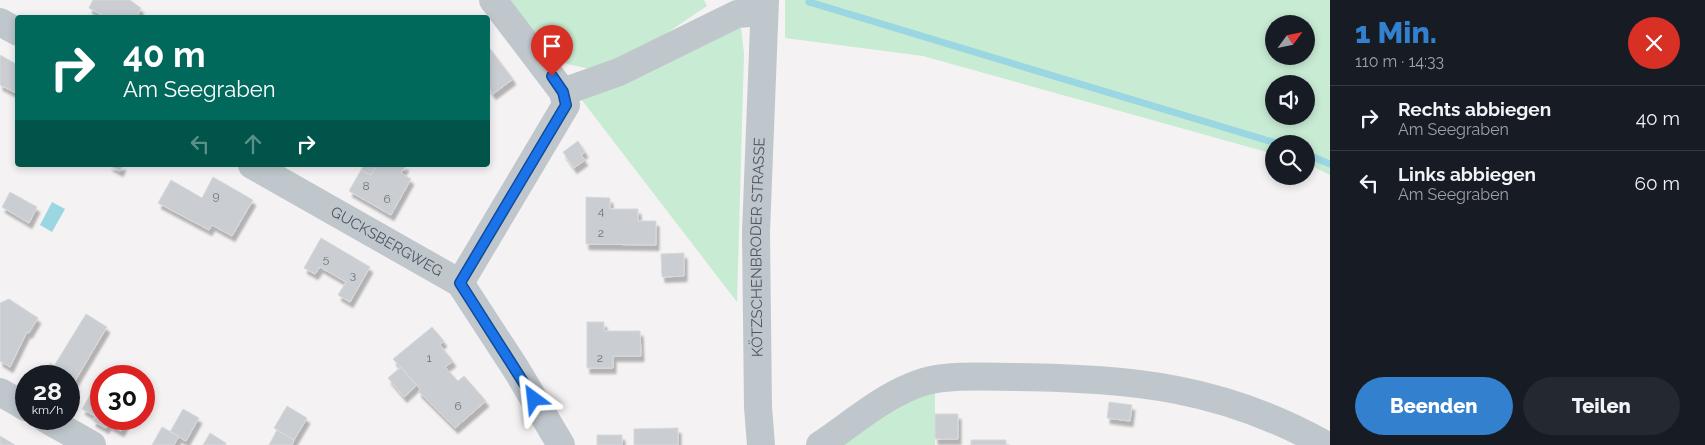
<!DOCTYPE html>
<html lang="de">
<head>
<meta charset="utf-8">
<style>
  body { margin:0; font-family:Raleway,sans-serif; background:#242831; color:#f1f3f6; height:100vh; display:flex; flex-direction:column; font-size:19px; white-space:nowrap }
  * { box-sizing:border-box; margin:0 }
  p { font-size:16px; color:#9ea1a6 }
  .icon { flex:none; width:28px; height:28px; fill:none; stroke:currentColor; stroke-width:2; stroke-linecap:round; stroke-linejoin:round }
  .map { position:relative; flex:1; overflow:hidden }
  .side { display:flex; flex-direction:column; background:#171b24; width:375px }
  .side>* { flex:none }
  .guide { position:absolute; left:15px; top:15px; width:475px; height:152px; border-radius:5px; box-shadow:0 2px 8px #0003; background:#00695c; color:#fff; overflow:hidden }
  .needle { width:32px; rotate:57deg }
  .fabs { position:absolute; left:1265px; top:15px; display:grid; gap:10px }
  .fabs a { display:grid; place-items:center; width:50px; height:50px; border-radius:50%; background:#171b24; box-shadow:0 2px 8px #0003; font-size:25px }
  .speed { position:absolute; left:15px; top:365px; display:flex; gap:10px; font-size:25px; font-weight:700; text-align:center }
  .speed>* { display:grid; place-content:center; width:65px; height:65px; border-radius:50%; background:#171b24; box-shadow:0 2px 8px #0003; line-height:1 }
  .speed small { font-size:12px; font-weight:400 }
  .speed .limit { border:8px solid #d22; background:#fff; color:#111 }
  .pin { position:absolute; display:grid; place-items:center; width:42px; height:42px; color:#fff; margin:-51px -21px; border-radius:50% 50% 50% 0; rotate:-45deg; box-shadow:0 0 5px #0007 }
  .pin .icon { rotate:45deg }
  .me { position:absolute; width:55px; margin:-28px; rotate:330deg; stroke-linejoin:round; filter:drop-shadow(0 0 4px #0008) }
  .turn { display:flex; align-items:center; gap:18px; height:105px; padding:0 25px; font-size:22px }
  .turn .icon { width:65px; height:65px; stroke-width:2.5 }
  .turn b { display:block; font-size:35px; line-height:42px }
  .lanes { display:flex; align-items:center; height:48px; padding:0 25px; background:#0003; justify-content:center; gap:25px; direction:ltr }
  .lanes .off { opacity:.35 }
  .round { display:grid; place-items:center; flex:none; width:52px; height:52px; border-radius:26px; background:#242831 }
  .headline { display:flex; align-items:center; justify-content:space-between; height:85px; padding:0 25px }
  h1 { font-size:30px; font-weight:800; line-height:38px; color:#3280ce }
  .cta { display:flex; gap:10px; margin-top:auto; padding:10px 25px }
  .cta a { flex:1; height:58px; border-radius:30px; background:#3280ce; color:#fff; font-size:20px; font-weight:800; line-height:58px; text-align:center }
  .cta a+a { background:#242831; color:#f1f3f6 }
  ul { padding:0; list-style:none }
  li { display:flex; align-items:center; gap:15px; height:65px; padding:0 25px; border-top:1px solid #363941 }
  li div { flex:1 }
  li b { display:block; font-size:19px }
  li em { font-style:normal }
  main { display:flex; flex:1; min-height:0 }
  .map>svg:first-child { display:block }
  .green { fill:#c8ebd3; fill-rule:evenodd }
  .water { fill:#9ad7e2 }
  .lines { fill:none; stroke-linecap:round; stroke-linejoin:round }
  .stream { stroke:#9ad7e2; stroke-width:7 }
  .building { fill:#cacdd1; stroke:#d7d9dc; filter:url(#shadow) }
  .minor { stroke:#c0c7cc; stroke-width:28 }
  .route-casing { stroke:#114b97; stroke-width:12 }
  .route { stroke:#1a73e8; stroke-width:9 }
  .labels { text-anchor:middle; stroke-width:4; stroke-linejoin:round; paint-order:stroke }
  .number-label { font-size:12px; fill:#6c747a }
  .street-label { font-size:15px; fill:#4c565d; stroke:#fff }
</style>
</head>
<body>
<main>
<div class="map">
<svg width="1330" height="445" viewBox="0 0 1330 445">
  <defs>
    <filter id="shadow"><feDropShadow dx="3" dy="5.5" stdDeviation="1" flood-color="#0004"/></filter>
  </defs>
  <rect width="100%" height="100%" fill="#f4f2f2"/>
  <path class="green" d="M 499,0 L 704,0 L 707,6 L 622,63 L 595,70 L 567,64 L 544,54 Z
    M 785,0 L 1330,0 L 1330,175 L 1306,163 L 1306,144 L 1274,144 L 1274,154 L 923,56 L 785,38 ZM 1274,24 L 1306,24 L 1306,56 L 1274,56 ZM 1274,84 L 1306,84 L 1306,116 L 1274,116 Z
    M 741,27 L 744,54 L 737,302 L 581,99 Z
    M 935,387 L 935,445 L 837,445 L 878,418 Z"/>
  <path class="water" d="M 52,202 L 65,209 L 52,232 L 40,225 Z"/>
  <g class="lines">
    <path class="stream" d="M 809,2 L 1279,144
      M 1306,154 L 1330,164"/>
  </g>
  <path class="building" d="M 93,0 L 130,0 L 141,8 L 136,18 L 107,18 L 89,8 Z
    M 488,46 L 513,79 L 493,94 L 488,87 Z
    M 0,55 L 18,65 L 18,94 L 0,85 Z
    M 578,141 L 585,152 L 581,155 L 585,160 L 574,168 L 563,152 Z
    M 109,165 L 123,165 L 120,171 Z
    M 364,165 L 377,165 L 371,175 L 361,170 Z
    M 377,165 L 406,165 L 401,173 L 411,179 L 391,215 L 349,191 L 361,170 L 371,175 Z
    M 213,177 L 253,200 L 232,236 L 212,225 L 209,230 L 158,203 L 171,180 L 202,198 Z
    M 10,192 L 37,207 L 29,223 L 2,207 Z
    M 586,197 L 610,198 L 610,209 L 638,209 L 638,221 L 656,221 L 656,245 L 586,244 Z
    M 321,238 L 370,267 L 350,302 L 338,295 L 346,282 L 320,267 L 315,274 L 304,268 Z
    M 684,253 L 684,276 L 662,277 L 661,254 Z
    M 9,299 L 38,318 L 29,333 L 27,332 L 10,367 L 0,361 L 0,303 Z
    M 86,314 L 107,327 L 69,391 L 69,376 L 63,376 L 65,372 L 54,366 Z
    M 587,322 L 604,322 L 604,331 L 640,331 L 641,356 L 613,356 L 613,368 L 587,368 Z
    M 432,327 L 444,341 L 440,345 L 453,361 L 445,367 L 458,381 L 464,376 L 486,401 L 455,428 L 418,391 L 420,389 L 393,359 Z
    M 50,363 L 65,372 L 63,376 L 42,376 Z
    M 401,367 L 417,385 L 404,397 L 388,378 Z
    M 99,379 L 101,380 L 101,419 L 128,419 L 121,431 L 108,424 L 106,428 L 93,421 L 95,416 L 82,409 Z
    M 1109,402 L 1132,405 L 1130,421 L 1107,418 Z
    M 287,406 L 307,418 L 294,440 L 274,428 Z
    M 183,409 L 199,418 L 186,441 L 170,432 Z
    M 935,414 L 958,414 L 958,439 L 935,439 Z
    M 162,427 L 179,436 L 174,445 L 152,445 Z
    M 678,428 L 678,445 L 634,445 L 634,429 Z
    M 277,430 L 294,440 L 292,445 L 269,445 Z
    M 210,433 L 226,443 L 225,445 L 203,445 Z
    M 597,435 L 622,435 L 622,445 L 597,445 Z
    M 0,436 L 15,445 L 0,445 Z
    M 971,440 L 1006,440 L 1006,445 L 971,445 Z"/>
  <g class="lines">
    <g class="minor">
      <path d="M 0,22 L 18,32"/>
      <path d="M 563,92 L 619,72 L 737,14 L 764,12"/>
      <path id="s1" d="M 252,165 L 460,283 L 516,369 L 561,445"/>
      <path d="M 460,283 L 566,105 L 563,92 L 493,0"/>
      <path d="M 0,392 L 26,407"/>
      <path d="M 46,419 L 92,445"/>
      <path id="s2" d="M 761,445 L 758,407 L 756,232 L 765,0"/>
      <path d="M 820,445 C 853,423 885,394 923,382 C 950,374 990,377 1018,377 C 1135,379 1222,387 1326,445"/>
    </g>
  </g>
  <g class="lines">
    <g class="route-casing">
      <path id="route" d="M 534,399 L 460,283 L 566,105 L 563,92 L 552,76"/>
    </g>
    <use href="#route" class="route"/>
  </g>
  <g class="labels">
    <g class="number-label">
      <text x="366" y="190">8</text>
      <text x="216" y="200">9</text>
      <text x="387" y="203">6</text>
      <text x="601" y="215">4</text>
      <text x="601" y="237">2</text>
      <text x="326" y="263">5</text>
      <text x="353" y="279">3</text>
      <text x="429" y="362">1</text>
      <text x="600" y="362">2</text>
      <text x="458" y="410">6</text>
    </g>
    <g class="street-label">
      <text dy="5" stroke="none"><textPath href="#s1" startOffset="155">GUCKSBERGWEG</textPath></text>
      <text dy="5" stroke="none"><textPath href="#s2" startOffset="198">KÖTZSCHENBRODER STRASSE</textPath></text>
    </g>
  </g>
</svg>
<div class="fabs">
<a><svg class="needle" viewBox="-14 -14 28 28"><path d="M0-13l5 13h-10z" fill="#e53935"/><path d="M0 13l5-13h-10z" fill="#9ea1a6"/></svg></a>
<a><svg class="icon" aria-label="sound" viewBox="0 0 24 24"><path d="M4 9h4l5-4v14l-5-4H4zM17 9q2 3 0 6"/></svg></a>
<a><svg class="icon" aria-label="search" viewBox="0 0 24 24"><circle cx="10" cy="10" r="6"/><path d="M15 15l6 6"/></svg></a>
</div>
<div class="speed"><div>28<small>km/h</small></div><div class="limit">30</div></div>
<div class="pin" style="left:552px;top:76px;background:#d93025"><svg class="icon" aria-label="arrive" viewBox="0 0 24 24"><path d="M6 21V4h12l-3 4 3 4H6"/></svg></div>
<svg class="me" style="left:534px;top:399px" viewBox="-20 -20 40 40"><path d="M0-17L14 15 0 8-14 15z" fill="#1a73e8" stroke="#fff" stroke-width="4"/></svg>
<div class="guide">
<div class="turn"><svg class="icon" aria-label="right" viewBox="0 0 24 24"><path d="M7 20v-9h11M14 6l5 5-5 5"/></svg><div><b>40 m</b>Am Seegraben</div></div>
<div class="lanes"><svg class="icon off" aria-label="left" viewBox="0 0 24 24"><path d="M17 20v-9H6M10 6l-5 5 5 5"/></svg><svg class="icon off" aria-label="ahead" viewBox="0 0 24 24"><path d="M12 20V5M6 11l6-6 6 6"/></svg><svg class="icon" aria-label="right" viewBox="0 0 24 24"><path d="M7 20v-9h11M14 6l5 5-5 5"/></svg></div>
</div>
</div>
<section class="side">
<div class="headline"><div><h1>1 Min.</h1><p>110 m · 14:33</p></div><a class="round" style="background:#d93025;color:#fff"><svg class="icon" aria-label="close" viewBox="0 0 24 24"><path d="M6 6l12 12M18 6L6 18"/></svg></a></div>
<ul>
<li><svg class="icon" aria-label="right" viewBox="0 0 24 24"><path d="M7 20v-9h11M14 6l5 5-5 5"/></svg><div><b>Rechts abbiegen</b><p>Am Seegraben</p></div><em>40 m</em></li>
<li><svg class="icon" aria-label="left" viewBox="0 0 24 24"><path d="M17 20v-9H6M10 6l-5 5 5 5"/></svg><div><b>Links abbiegen</b><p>Am Seegraben</p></div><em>60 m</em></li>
</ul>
<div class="cta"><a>Beenden</a><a>Teilen</a></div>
</section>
</main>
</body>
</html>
